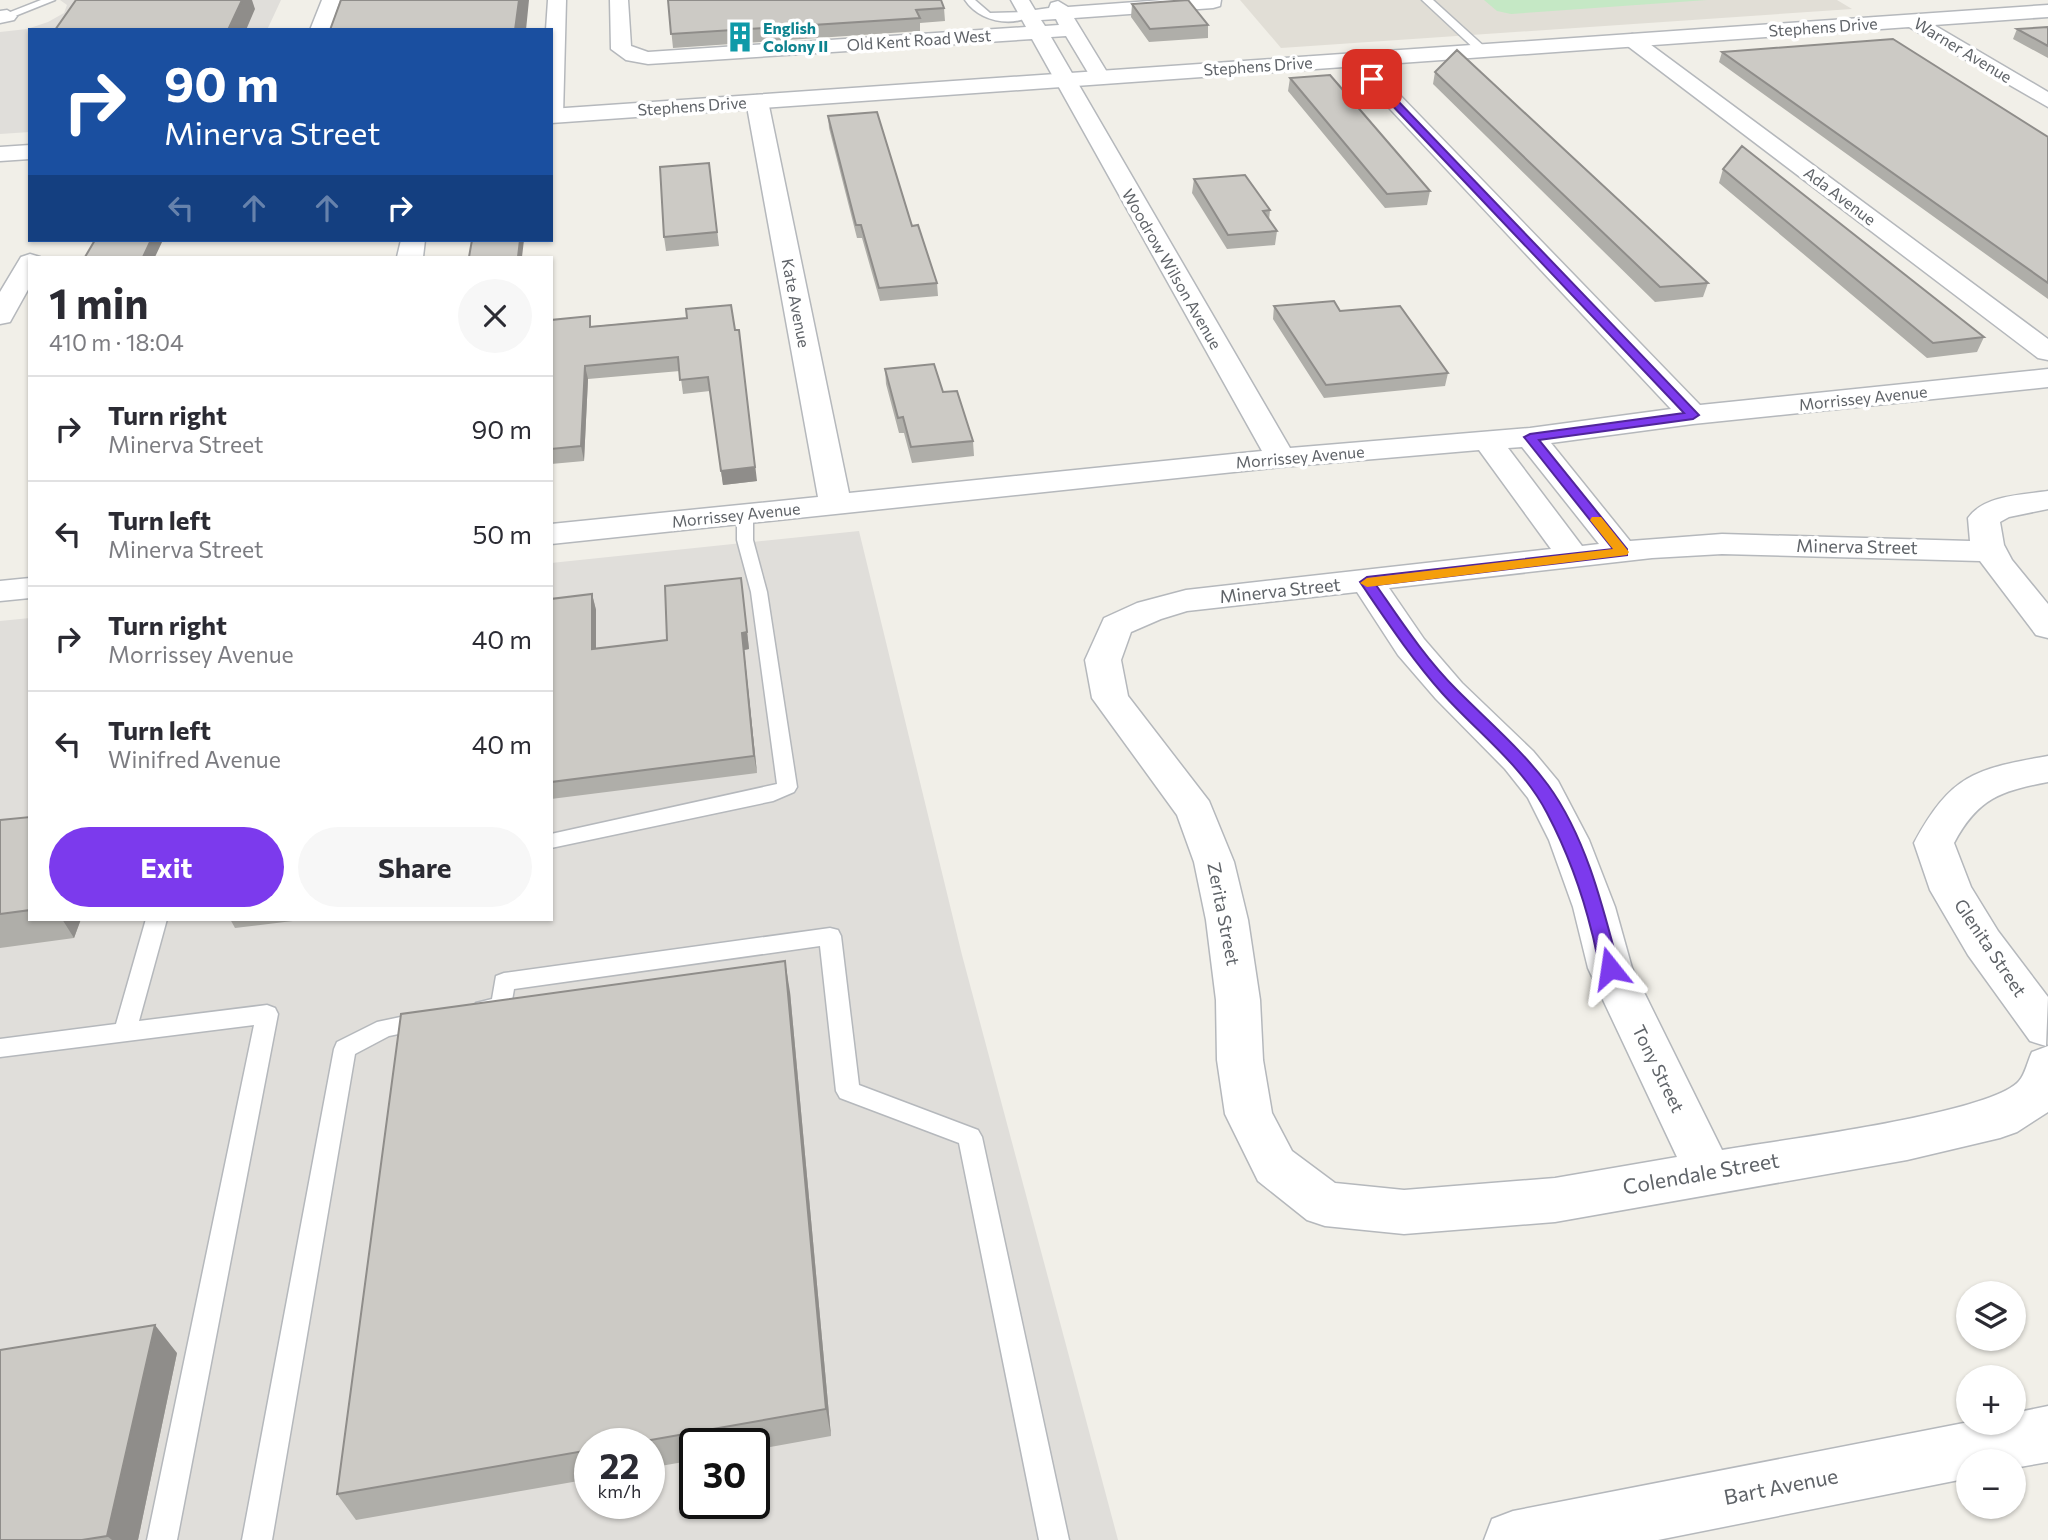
<!DOCTYPE html>
<html lang="en">
<head>
<meta charset="utf-8">
<style>
  body { margin:0; font-family:Commissioner,sans-serif; background:#f7f7f7; color:#2b2b33; height:100vh; display:flex; flex-direction:column; font-size:26px; white-space:nowrap }
  * { box-sizing:border-box; margin:0 }
  p { font-size:23px; color:#7c7c81 }
  .icon { flex:none; width:38px; height:38px; fill:none; stroke:currentColor; stroke-width:2; stroke-linecap:round; stroke-linejoin:round }
  .map { position:relative; flex:1; overflow:hidden }
  .details { position:absolute; left:28px; top:256px; width:525px; height:665px; display:flex; flex-direction:column; background:#fff; border-radius:0px; box-shadow:0 2px 5px #0004 }
  .details>* { flex:none }
  .banner { position:absolute; left:28px; top:28px; width:525px; height:214px; border-radius:0px; box-shadow:0 2px 5px #0004; background:#1a4fa0; color:#fff; overflow:hidden }
  .buttons { position:absolute; left:1956px; top:1281px; display:grid; gap:14px }
  .buttons a { display:grid; place-items:center; width:70px; height:70px; border-radius:50%; background:#fff; box-shadow:0 2px 5px #0004; font-size:35px }
  .speed { position:absolute; left:574px; top:1428px; display:flex; gap:14px; font-size:35px; font-weight:700; text-align:center }
  .speed>* { display:grid; place-content:center; width:91px; height:91px; border-radius:50%; background:#fff; box-shadow:0 2px 5px #0004; line-height:1 }
  .speed small { font-size:18px; font-weight:400 }
  .speed .limit { border:4px solid #111; border-radius:10px; background:#fff; color:#111 }
  .pin { position:absolute; display:grid; place-items:center; width:60px; height:60px; color:#fff; margin:-30px; border-radius:14px; box-shadow:0 4px 10px #0006 }
  .me { position:absolute; width:77px; margin:-38px; rotate:345deg; stroke-linejoin:round; filter:drop-shadow(0 0 5px #0008) }
  .turn { display:flex; align-items:center; gap:24px; height:147px; padding:0 21px; font-size:32px }
  .turn .icon { width:91px; height:91px; stroke-width:2.5 }
  .turn b { display:block; font-size:49px; line-height:60px }
  .lanes { display:flex; align-items:center; height:66px; padding:0 21px; background:#0003; justify-content:center; gap:35px; direction:ltr }
  .lanes .off { opacity:.35 }
  .round { display:grid; place-items:center; flex:none; width:74px; height:74px; border-radius:37px; background:#f7f7f7 }
  .summary { display:flex; align-items:center; justify-content:space-between; height:119px; padding:0 21px }
  h1 { font-size:42px; font-weight:700; line-height:52px }
  .button { display:flex; gap:14px; margin-top:auto; padding:14px 21px }
  .button a { flex:1; height:80px; border-radius:42px; background:#7c3aed; color:#fff; font-size:28px; font-weight:700; line-height:80px; text-align:center }
  .button a+a { background:#f7f7f7; color:#2b2b33 }
  ul { padding:0; list-style:none }
  li { display:flex; align-items:center; gap:21px; height:105px; padding:0 21px; border-top:2px solid #e1e1e2 }
  li div { flex:1 }
  li b { display:block; font-size:26px }
  li em { font-style:normal }
  .map>svg:first-child { display:block }
  .industrial { fill:#e0deda; fill-rule:evenodd }
  .education { fill:#e1ded6 }
  .green { fill:#c5e8c5 }
  .lines { fill:none; stroke-linecap:round; stroke-linejoin:round }
  .service-casing { stroke:#b5b8bc; stroke-width:3 }
  .minor-casing { stroke:#b5b8bc; stroke-width:3 }
  .tertiary-casing { stroke:#b5b8bc; stroke-width:3 }
  .service { fill:#fff; fill-rule:evenodd }
  .minor { fill:#fff; fill-rule:evenodd }
  .tertiary { fill:#fff; fill-rule:evenodd }
  .wall { fill:#afaea9 }
  .shaded-wall { fill:#8f8d8a }
  .building { fill:#cccac5; stroke:#8f8d8a; stroke-width:2 }
  .route { fill:#7c3aed; stroke:#51269a; stroke-width:2 }
  .slow { fill:#f59e0b }
  .labels { text-anchor:middle; stroke-width:7; stroke-linejoin:round; paint-order:stroke }
  .far-street-label { font-size:16px; fill:#5f6368; stroke:#fff }
  .far-culture-label { font-size:16px; font-weight:bold; fill:#0d838f; stroke:#fff; text-anchor:start }
  .street-label { font-size:18px; fill:#5f6368; stroke:#fff }
  .near-street-label { font-size:21px; fill:#5f6368; stroke:#fff }
</style>
</head>
<body>
<div class="map">
<svg width="2048" height="1540" viewBox="0 0 2048 1540">
  <rect width="100%" height="100%" fill="#f1efe8"/>
  <path class="industrial" d="M 60,0 L 281,0 L 267,30 L 30,30 L 30,132 L 0,134 L 0,32 L 27,29 L 48,22 L 64,13 L 67,5 Z
    M 859,531 L 962,955 L 1118,1540 L 0,1540 L 0,621 L 30,618 L 30,919 L 551,919 L 551,563 ZM 590,1444 L 649,1444 L 649,1503 L 590,1503 ZM 695,1444 L 754,1444 L 754,1503 L 695,1503 Z"/>
  <path class="education" d="M 1240,0 L 1837,0 L 1852,9 L 1281,48 Z"/>
  <path class="green" d="M 1484,0 L 1707,0 L 1511,14 L 1497,11 Z"/>
  <g class="lines">
    <g class="service-casing">
      <path id="service" d="M 41,0 L 55,0 L 0,22 L 0,16 Z
        M 965,0 L 975,0 L 990,13 L 1028,12 L 1033,15 C 1011,28 979,21 965,0 Z
        M 1422,0 L 1433,0 L 1487,49 L 1487,53 L 1479,53 Z
        M 745,509 L 753,514 L 753,540 L 767,592 L 797,787 L 794,792 L 773,801 L 551,848 L 551,834 L 777,784 L 751,592 L 737,540 L 737,514 Z
        M 146,919 L 167,919 L 139,1021 L 267,1005 L 275,1008 L 278,1014 L 177,1540 L 147,1540 L 254,1025 L 0,1057 L 0,1039 L 116,1024 Z
        M 830,928 L 838,930 L 841,936 L 859,1085 L 978,1130 L 982,1137 L 1069,1540 L 1039,1540 L 959,1143 L 840,1098 L 836,1091 L 820,946 L 514,989 L 510,1012 L 484,1018 L 476,1015 L 473,1009 L 476,1003 L 492,999 L 496,976 L 504,973 Z
        M 424,1012 L 432,1015 L 435,1021 L 432,1027 L 389,1036 L 355,1054 L 272,1540 L 242,1540 L 334,1049 L 337,1042 L 377,1022 Z"/>
    </g>
    <g class="minor-casing">
      <path id="minor" d="M 322,0 L 340,0 L 330,30 L 310,30 Z
        M 548,0 L 566,0 L 563,116 L 552,123 L 551,30 L 546,30 Z
        M 610,0 L 628,0 L 631,46 L 648,52 L 1026,27 L 1011,0 L 1029,0 L 1035,10 L 1049,8 L 1051,3 L 1058,1 L 1068,7 L 1163,0 L 1221,0 L 1220,6 L 1213,8 L 1074,18 L 1110,77 L 1100,83 L 1093,81 L 1066,36 L 1051,37 L 1290,448 L 1530,428 L 1671,409 L 1347,63 L 1344,59 L 1354,53 L 1361,55 L 1700,405 L 2048,369 L 2048,387 L 1693,424 L 1551,443 L 1630,541 L 1722,534 L 1970,541 L 1968,518 C 1984,495 2023,495 2048,491 L 2048,509 L 2009,517 L 2000,522 L 2004,545 L 2012,560 L 2048,604 L 2048,638 L 2036,635 L 1980,561 L 1722,554 L 1652,558 L 1389,588 L 1424,639 L 1462,683 L 1533,751 L 1558,781 L 1589,840 L 1615,907 L 1632,968 L 1722,1150 C 1774,1141 1991,1114 2019,1081 C 2025,1075 2028,1060 2032,1052 L 2048,1046 L 2048,1112 L 2017,1132 L 2000,1138 L 1907,1160 L 1555,1222 L 1404,1234 L 1325,1226 L 1307,1220 L 1258,1181 L 1225,1114 L 1217,1060 L 1216,1000 L 1206,920 L 1194,862 L 1177,815 L 1092,698 L 1085,660 L 1104,618 L 1137,603 L 1186,590 L 1551,549 L 1479,450 L 1281,467 L 551,544 L 551,524 L 818,497 L 746,101 L 757,95 L 768,101 L 849,493 L 1262,451 L 1032,39 L 648,64 L 626,60 L 611,49 ZM 1056,19 L 1059,25 L 1045,26 L 1041,20 ZM 1522,447 L 1599,544 L 1582,546 L 1508,448 ZM 1357,592 L 1398,655 L 1436,699 L 1505,769 L 1528,798 L 1549,840 L 1573,907 L 1588,968 L 1677,1157 L 1555,1178 L 1404,1190 L 1335,1183 L 1292,1151 L 1272,1113 L 1263,1060 L 1260,1000 L 1248,920 L 1234,862 L 1209,801 L 1128,696 L 1121,660 L 1131,632 L 1161,619 L 1187,611 Z
        M 7,10 L 17,16 L 14,20 L 0,23 L 0,11 Z
        M 1632,34 L 1639,36 L 2048,339 L 2048,360 L 2038,358 L 1625,44 L 1622,40 Z
        M 401,240 L 425,240 L 423,257 L 397,257 Z
        M 30,254 L 40,257 L 30,257 L 30,286 L 10,322 L 0,324 L 0,292 L 21,257 Z
        M 30,578 L 30,598 L 0,601 L 0,581 Z
        M 2048,756 L 2048,782 C 2001,791 1978,798 1954,843 L 1971,887 L 1998,931 L 2048,997 L 2046,1046 L 2030,1041 L 1968,955 L 1930,890 L 1914,843 C 1951,775 1974,769 2048,756 Z
        M 2048,1406 L 2048,1462 L 2014,1468 L 2014,1461 L 1969,1461 L 1969,1478 L 1658,1540 L 1484,1540 L 1492,1519 L 1513,1511 L 1969,1422 L 2014,1423 L 2014,1413 Z"/>
    </g>
    <g class="tertiary-casing">
      <path id="tertiary" d="M 2048,5 L 2048,17 L 1934,25 L 2048,92 L 2048,107 L 1909,27 L 551,123 L 551,109 Z
        M 30,145 L 30,159 L 0,161 L 0,147 Z"/>
    </g>
    <use href="#service" class="service"/>
    <use href="#minor" class="minor"/>
    <use href="#tertiary" class="tertiary"/>
  </g>
  <path class="wall" d="M 668,0 L 944,8 L 945,21 L 920,23 L 920,31 L 673,48 Z
    M 1132,4 L 1208,25 L 1208,38 L 1149,42 L 1131,17 Z
    M 2048,27 L 2048,58 L 2013,39 L 2017,29 Z
    M 1722,52 L 2048,137 L 2048,299 L 1719,62 Z
    M 1435,72 L 1708,283 L 1703,297 L 1655,302 L 1433,84 Z
    M 1290,78 L 1430,191 L 1427,205 L 1385,208 L 1288,91 Z
    M 828,116 L 912,226 L 937,283 L 938,296 L 880,301 L 862,238 L 857,238 L 829,128 Z
    M 709,163 L 719,246 L 666,251 L 664,237 Z
    M 1723,169 L 1984,337 L 1977,352 L 1927,358 L 1719,183 Z
    M 1194,179 L 1270,210 L 1269,220 L 1277,231 L 1275,245 L 1227,249 L 1192,193 Z
    M 1274,306 L 1340,311 L 1448,373 L 1445,386 L 1324,398 L 1273,319 Z
    M 687,318 L 757,481 L 723,485 L 710,391 L 683,394 L 680,371 L 588,379 L 584,461 L 551,464 L 551,320 L 592,326 Z
    M 885,369 L 943,392 L 973,441 L 974,456 L 912,463 L 904,433 L 899,433 L 886,384 Z
    M 741,578 L 749,649 L 744,650 L 757,773 L 551,799 L 551,599 L 592,594 L 596,610 L 596,649 L 667,640 Z
    M 30,817 L 30,919 L 81,919 L 74,938 L 0,948 L 0,820 Z
    M 230,919 L 309,919 L 235,928 Z
    M 790,992 L 831,1436 L 754,1450 L 754,1444 L 695,1444 L 695,1460 L 649,1468 L 649,1444 L 590,1444 L 590,1479 L 356,1520 L 337,1494 Z
    M 177,1353 L 138,1540 L 0,1540 Z"/>
  <path class="shaded-wall" d="M 242,0 L 252,0 L 255,9 L 246,30 L 228,30 Z
    M 519,0 L 529,0 L 526,30 L 515,30 Z
    M 151,240 L 163,240 L 155,257 L 143,257 Z
    M 520,240 L 524,240 L 522,257 L 518,257 Z
    M 739,330 L 757,481 L 723,485 L 721,471 Z
    M 585,366 L 588,379 L 584,461 L 581,446 Z
    M 741,578 L 749,649 L 744,650 L 757,773 L 754,756 L 742,633 Z
    M 592,594 L 596,610 L 596,666 L 592,649 Z
    M 62,919 L 81,919 L 74,938 Z
    M 785,961 L 790,992 L 831,1436 L 826,1409 Z
    M 155,1325 L 177,1353 L 138,1540 L 112,1540 L 107,1536 Z"/>
  <path class="building" d="M 76,0 L 242,0 L 228,30 L 55,30 Z
    M 341,0 L 519,0 L 515,30 L 330,30 Z
    M 668,0 L 941,0 L 944,8 L 916,10 L 920,18 L 671,34 Z
    M 1188,0 L 1208,25 L 1150,29 L 1132,4 Z
    M 2048,27 L 2048,46 L 2017,29 Z
    M 1893,39 L 2048,137 L 2048,283 L 1722,52 Z
    M 1457,50 L 1708,283 L 1660,287 L 1435,72 Z
    M 1330,75 L 1430,191 L 1387,194 L 1290,78 Z
    M 877,112 L 912,226 L 918,225 L 937,283 L 879,288 L 861,225 L 856,225 L 828,116 Z
    M 1742,146 L 1984,337 L 1933,343 L 1723,169 Z
    M 709,163 L 717,232 L 664,237 L 660,167 Z
    M 1245,175 L 1270,210 L 1263,211 L 1277,231 L 1228,235 L 1194,179 Z
    M 95,240 L 151,240 L 143,257 L 85,257 Z
    M 472,240 L 520,240 L 518,257 L 469,257 Z
    M 1334,301 L 1340,311 L 1400,306 L 1448,373 L 1326,385 L 1274,306 Z
    M 731,305 L 735,330 L 739,330 L 755,467 L 721,471 L 708,377 L 680,380 L 678,357 L 585,366 L 581,446 L 551,449 L 551,320 L 590,316 L 590,327 L 687,318 L 686,309 Z
    M 934,364 L 943,392 L 957,391 L 973,441 L 911,447 L 903,417 L 898,418 L 885,369 Z
    M 741,578 L 747,632 L 742,633 L 754,756 L 551,782 L 551,599 L 592,594 L 592,649 L 667,640 L 665,586 Z
    M 30,817 L 30,910 L 0,914 L 0,820 Z
    M 785,961 L 826,1409 L 628,1444 L 590,1444 L 590,1450 L 337,1494 L 401,1014 Z
    M 155,1325 L 107,1536 L 82,1540 L 0,1540 L 0,1350 Z"/>
  <path class="route" d="M 1369,77 L 1375,77 L 1699,415 L 1693,419 L 1539,440 L 1627,549 L 1627,555 L 1376,585 C 1401,621 1425,658 1457,690 C 1488,721 1522,750 1548,785 C 1586,837 1603,907 1619,968 L 1610,975 C 1597,970 1596,946 1592,933 C 1582,892 1567,851 1547,813 C 1522,765 1478,733 1442,693 C 1411,658 1386,620 1360,582 L 1367,577 L 1613,549 L 1524,437 L 1530,434 L 1684,413 L 1369,81 Z"/>
  <path class="slow" d="M 1592,517 L 1601,517 L 1629,552 L 1627,555 L 1367,587 L 1360,583 L 1367,578 L 1613,549 L 1590,520 Z"/>
  <defs>
    <g id="building-bare" transform="scale(2.415)"><path d="M-4-6H4V6H1V3H-1V6H-4ZM-2.5-4.3h1.7v1.8h-1.7ZM.8-4.3h1.7v1.8H.8ZM-2.5-1h1.7V.8h-1.7ZM.8-1h1.7V.8H.8Z" fill="#0f9aa8" stroke="#fff" stroke-width="2.5" paint-order="stroke"/></g>
  </defs>
  <g fill-rule="evenodd">
    <use href="#building-bare" x="740" y="37"/>
  </g>
  <g class="labels">
    <g class="far-street-label">
      <text transform="translate(1823 27) rotate(-4)" y="6">Stephens Drive</text>
      <text transform="translate(919 40) rotate(-4)" y="6">Old Kent Road West</text>
      <text transform="translate(1963 50) rotate(31)" y="6">Warner Avenue</text>
      <text transform="translate(1258 66) rotate(-4)" y="6">Stephens Drive</text>
      <text transform="translate(692 106) rotate(-4)" y="6">Stephens Drive</text>
      <text transform="translate(1840 196) rotate(37)" y="6">Ada Avenue</text>
      <text transform="translate(1172 269) rotate(60)" y="6">Woodrow Wilson Avenue</text>
      <text transform="translate(796 303) rotate(79)" y="6">Kate Avenue</text>
      <text transform="translate(1863 398) rotate(-6)" y="6">Morrissey Avenue</text>
      <text transform="translate(1300 457) rotate(-5)" y="6">Morrissey Avenue</text>
      <text transform="translate(736 515) rotate(-6)" y="6">Morrissey Avenue</text>
    </g>
    <g class="far-culture-label">
      <text x="763" y="34">English<tspan x="763" dy="18">Colony II</tspan></text>
    </g>
    <g class="street-label">
      <text transform="translate(1857 547) rotate(1)" y="6">Minerva Street</text>
      <text transform="translate(1280 591) rotate(-6)" y="6">Minerva Street</text>
      <text transform="translate(1223 914) rotate(79)" y="6">Zerita Street</text>
      <text transform="translate(1990 948) rotate(56)" y="6">Glenita Street</text>
      <text transform="translate(1658 1069) rotate(64)" y="6">Tony Street</text>
    </g>
    <g class="near-street-label">
      <text transform="translate(1701 1174) rotate(-10)" y="7">Colendale Street</text>
      <text transform="translate(1781 1487) rotate(-11)" y="7">Bart Avenue</text>
    </g>
  </g>
</svg>
<div class="buttons">
<a><svg class="icon" aria-label="layers" viewBox="0 0 24 24"><path d="M12 4l9 5-9 5-9-5zM3 14l9 5 9-5"/></svg></a>
<a>+</a>
<a>−</a>
</div>
<div class="speed"><div>22<small>km/h</small></div><div class="limit">30</div></div>
<div class="pin" style="left:1372px;top:79px;background:#d93025"><svg class="icon" aria-label="arrive" viewBox="0 0 24 24"><path d="M6 21V4h12l-3 4 3 4H6"/></svg></div>
<svg class="me" style="left:1610px;top:968px" viewBox="-20 -20 40 40"><path d="M0-17L14 15 0 8-14 15z" fill="#7c3aed" stroke="#fff" stroke-width="4"/></svg>
<div class="banner">
<div class="turn"><svg class="icon" aria-label="right" viewBox="0 0 24 24"><path d="M7 20v-9h11M14 6l5 5-5 5"/></svg><div><b>90 m</b>Minerva Street</div></div>
<div class="lanes"><svg class="icon off" aria-label="left" viewBox="0 0 24 24"><path d="M17 20v-9H6M10 6l-5 5 5 5"/></svg><svg class="icon off" aria-label="ahead" viewBox="0 0 24 24"><path d="M12 20V5M6 11l6-6 6 6"/></svg><svg class="icon off" aria-label="ahead" viewBox="0 0 24 24"><path d="M12 20V5M6 11l6-6 6 6"/></svg><svg class="icon" aria-label="right" viewBox="0 0 24 24"><path d="M7 20v-9h11M14 6l5 5-5 5"/></svg></div>
</div>
<section class="details">
<div class="summary"><div><h1>1 min</h1><p>410 m · 18:04</p></div><a class="round"><svg class="icon" aria-label="close" viewBox="0 0 24 24"><path d="M6 6l12 12M18 6L6 18"/></svg></a></div>
<ul>
<li><svg class="icon" aria-label="right" viewBox="0 0 24 24"><path d="M7 20v-9h11M14 6l5 5-5 5"/></svg><div><b>Turn right</b><p>Minerva Street</p></div><em>90 m</em></li>
<li><svg class="icon" aria-label="left" viewBox="0 0 24 24"><path d="M17 20v-9H6M10 6l-5 5 5 5"/></svg><div><b>Turn left</b><p>Minerva Street</p></div><em>50 m</em></li>
<li><svg class="icon" aria-label="right" viewBox="0 0 24 24"><path d="M7 20v-9h11M14 6l5 5-5 5"/></svg><div><b>Turn right</b><p>Morrissey Avenue</p></div><em>40 m</em></li>
<li><svg class="icon" aria-label="left" viewBox="0 0 24 24"><path d="M17 20v-9H6M10 6l-5 5 5 5"/></svg><div><b>Turn left</b><p>Winifred Avenue</p></div><em>40 m</em></li>
</ul>
<div class="button"><a>Exit</a><a>Share</a></div>
</section>
</div>
</body>
</html>
